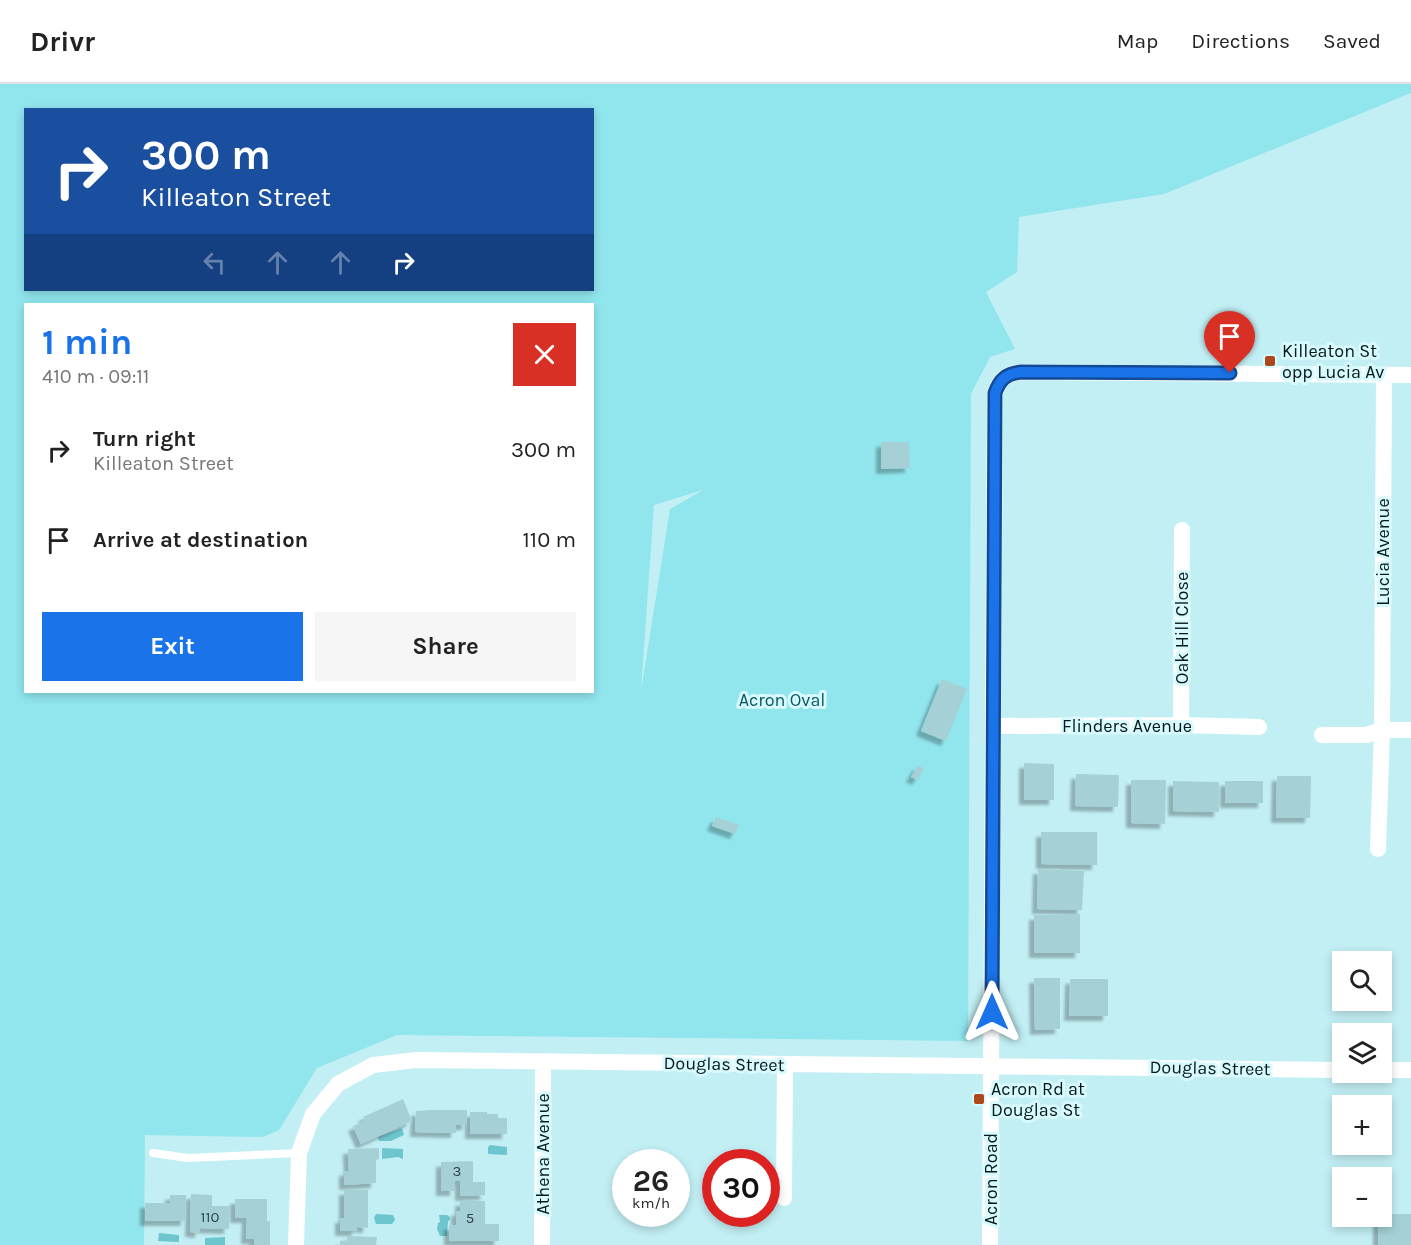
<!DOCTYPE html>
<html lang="en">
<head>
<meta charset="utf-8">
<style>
  body { margin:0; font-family:Karla,sans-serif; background:#f6f6f6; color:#222; height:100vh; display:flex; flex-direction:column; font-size:22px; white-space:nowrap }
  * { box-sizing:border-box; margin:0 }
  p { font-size:20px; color:#767676 }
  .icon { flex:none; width:33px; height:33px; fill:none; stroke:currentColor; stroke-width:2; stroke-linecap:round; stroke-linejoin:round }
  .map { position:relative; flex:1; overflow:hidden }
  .details { position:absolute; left:24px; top:219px; width:570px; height:390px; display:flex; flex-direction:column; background:#fff; border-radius:0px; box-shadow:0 3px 9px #0003 }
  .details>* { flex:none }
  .hud { position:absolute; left:24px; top:24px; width:570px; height:183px; border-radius:0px; box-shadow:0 3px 9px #0003; background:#1a4fa0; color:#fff; overflow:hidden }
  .buttons { position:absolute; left:1332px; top:867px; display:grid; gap:12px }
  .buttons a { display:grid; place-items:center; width:60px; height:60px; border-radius:0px; background:#fff; box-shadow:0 3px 9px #0003; font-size:30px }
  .speed { position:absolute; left:612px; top:1065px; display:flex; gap:12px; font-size:30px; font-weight:700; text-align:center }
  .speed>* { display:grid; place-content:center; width:78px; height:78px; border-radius:50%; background:#fff; box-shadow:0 3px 9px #0003; line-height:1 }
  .speed small { font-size:15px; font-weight:400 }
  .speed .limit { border:9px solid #d22; background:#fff; color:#111 }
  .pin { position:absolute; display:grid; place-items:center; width:51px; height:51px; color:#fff; margin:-62px -26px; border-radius:50% 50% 50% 0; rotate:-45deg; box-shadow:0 0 6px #0007 }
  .pin .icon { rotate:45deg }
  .me { position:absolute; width:66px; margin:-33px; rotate:0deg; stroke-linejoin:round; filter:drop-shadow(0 0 4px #0008) }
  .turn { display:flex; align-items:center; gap:21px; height:126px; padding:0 18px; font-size:27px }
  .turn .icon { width:78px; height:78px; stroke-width:2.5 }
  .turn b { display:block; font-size:42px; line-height:51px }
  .lanes { display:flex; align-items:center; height:57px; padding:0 18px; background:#0003; justify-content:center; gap:30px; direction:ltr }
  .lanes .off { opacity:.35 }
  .round { display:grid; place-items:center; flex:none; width:63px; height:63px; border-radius:0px; background:#f6f6f6 }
  .head { display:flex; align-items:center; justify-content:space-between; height:102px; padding:0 18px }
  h1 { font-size:36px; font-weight:700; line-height:45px; color:#1a73e8 }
  .cta { display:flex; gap:12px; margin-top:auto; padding:12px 18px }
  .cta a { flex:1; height:69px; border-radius:0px; background:#1a73e8; color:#fff; font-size:24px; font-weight:700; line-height:69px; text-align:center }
  .cta a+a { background:#f6f6f6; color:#222 }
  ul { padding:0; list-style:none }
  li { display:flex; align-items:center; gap:18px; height:90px; padding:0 18px }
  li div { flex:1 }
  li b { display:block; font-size:22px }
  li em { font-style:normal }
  header { display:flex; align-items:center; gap:36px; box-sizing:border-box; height:84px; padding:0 30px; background:#fff; border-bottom:2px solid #e0e0e0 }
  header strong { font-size:28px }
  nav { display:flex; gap:33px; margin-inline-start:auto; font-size:21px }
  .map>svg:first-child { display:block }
  .green { fill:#91e6ee; fill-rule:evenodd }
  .water { fill:#6dc5ce }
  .building { fill:#a5d1d6; filter:url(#shadow) }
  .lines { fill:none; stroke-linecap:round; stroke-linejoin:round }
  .lane { stroke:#fff; stroke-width:8 }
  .street { stroke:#fff; stroke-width:16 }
  .route-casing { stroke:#114b97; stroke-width:15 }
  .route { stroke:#1a73e8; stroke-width:10 }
  .poi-dot { fill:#ae481c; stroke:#d6fafe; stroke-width:2 }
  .labels { text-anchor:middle; stroke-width:6; stroke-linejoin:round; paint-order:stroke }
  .number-label { font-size:15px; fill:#2e4649 }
  .poi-label { font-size:18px; fill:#07181a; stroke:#d6fafe; text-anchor:start }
  .street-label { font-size:18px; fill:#07181a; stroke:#d6fafe }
  .park-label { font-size:18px; fill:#0a5960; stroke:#d6fafe }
</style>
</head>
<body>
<header>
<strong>Drivr</strong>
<nav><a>Map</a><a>Directions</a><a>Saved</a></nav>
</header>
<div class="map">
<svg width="1411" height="1161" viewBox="0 0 1411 1161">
  <defs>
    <filter id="shadow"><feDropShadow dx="-5" dy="5" stdDeviation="1.5" flood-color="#0004"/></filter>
  </defs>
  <rect width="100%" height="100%" fill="#c2eff4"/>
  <path class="green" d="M 0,0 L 1411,0 L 1411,9 L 1164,110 L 1019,133 L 1017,188 L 986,208 L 1015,265 L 990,273 L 971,310 L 968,957 L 397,951 L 317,984 L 279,1046 L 263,1053 L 145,1051 L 144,1161 L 0,1161 ZM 26,26 L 592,26 L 592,206 L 26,206 ZM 26,220 L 592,220 L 592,608 L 26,608 ZM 703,406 L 670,425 L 641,607 L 654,421 Z"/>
  <path class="water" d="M 402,1044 L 404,1051 L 391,1057 L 379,1057 L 378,1053 Z
    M 490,1061 L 507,1063 L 507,1071 L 488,1070 L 488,1063 Z
    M 382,1064 L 403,1065 L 403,1075 L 398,1073 L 382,1075 Z
    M 376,1130 L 393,1131 L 395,1136 L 392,1140 L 376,1140 L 374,1134 Z
    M 439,1131 L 447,1131 L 450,1133 L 450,1136 L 448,1137 L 447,1152 L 440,1152 L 437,1145 L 438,1139 L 440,1138 Z
    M 159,1149 L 179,1151 L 179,1158 L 158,1157 Z
    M 225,1153 L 225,1161 L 205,1161 L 205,1154 Z"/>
  <path class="building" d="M 881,358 L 909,358 L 910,384 L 881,385 Z
    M 942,595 L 967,605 L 946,657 L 921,647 Z
    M 1024,679 L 1054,680 L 1054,716 L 1024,716 Z
    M 918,681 L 924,685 L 917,696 L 911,693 Z
    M 1076,690 L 1119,691 L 1118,723 L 1075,722 Z
    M 1277,692 L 1311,692 L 1310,734 L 1276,734 Z
    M 1131,696 L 1166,696 L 1165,740 L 1131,739 Z
    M 1173,697 L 1219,698 L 1219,728 L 1173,727 Z
    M 1225,697 L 1263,697 L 1263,719 L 1225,719 Z
    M 716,733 L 739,741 L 735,750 L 712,742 Z
    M 1041,748 L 1097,748 L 1097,781 L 1041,780 Z
    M 1038,785 L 1084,787 L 1082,826 L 1037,825 Z
    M 1080,830 L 1080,869 L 1034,869 L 1034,831 Z
    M 1034,894 L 1060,894 L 1060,945 L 1035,946 Z
    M 1070,895 L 1108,895 L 1108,932 L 1069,932 Z
    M 403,1015 L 412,1037 L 361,1060 L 353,1042 L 365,1037 L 363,1033 Z
    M 431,1026 L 467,1026 L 467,1041 L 456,1041 L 456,1049 L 415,1048 L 416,1027 Z
    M 470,1028 L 487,1028 L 487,1030 L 498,1030 L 498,1034 L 507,1034 L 507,1050 L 470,1050 Z
    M 379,1064 L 379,1075 L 376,1076 L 376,1099 L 344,1101 L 344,1087 L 349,1087 L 348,1065 Z
    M 473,1077 L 473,1098 L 485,1098 L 485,1111 L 460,1112 L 460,1097 L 455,1097 L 455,1107 L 441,1107 L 441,1078 Z
    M 344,1106 L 368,1106 L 368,1144 L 357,1143 L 357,1147 L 340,1147 L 340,1134 L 344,1134 Z
    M 191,1110 L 212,1111 L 212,1122 L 230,1122 L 229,1145 L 200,1144 L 200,1149 L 190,1148 Z
    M 170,1111 L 186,1111 L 186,1137 L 145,1137 L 145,1119 L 170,1119 Z
    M 235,1115 L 267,1115 L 267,1137 L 270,1137 L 270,1161 L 254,1161 L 254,1155 L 246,1155 L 247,1134 L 235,1134 Z
    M 460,1117 L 485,1117 L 485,1140 L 499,1140 L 499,1157 L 449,1157 L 449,1141 L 456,1141 L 456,1127 L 460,1127 Z
    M 1382,1130 L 1411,1130 L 1411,1161 L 1378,1161 L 1378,1132 L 1382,1132 Z
    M 347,1152 L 377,1153 L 376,1161 L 340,1161 L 340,1157 L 347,1157 Z"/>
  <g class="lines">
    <path class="lane" d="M 153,1069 L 188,1074 L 299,1069"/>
    <path class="street" d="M 1181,641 L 1182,446
      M 994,642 L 1181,641 L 1259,643
      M 1322,651 L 1366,651 L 1382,646 L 1411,646
      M 1378,765 L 1382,646 L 1384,291
      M 1382,986 L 1411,986
      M 784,1114 L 785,980
      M 296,1161 L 299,1069 L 313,1030 L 338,1000 L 373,981 L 416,976 L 1342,986
      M 542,1161 L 543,978
      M 990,1161 L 995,309 C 1000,295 1006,290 1021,288 L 1411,291"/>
  </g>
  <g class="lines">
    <g class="route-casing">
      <path id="route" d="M 992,928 L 995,309 C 1000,295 1006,290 1021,288 L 1230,289"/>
    </g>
    <use href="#route" class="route"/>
  </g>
  <g class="poi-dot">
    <rect x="1264" y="271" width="12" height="12" rx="3"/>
    <rect x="973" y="1009" width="12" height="12" rx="3"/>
  </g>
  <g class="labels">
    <g class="number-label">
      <text x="457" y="1092">3</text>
      <text x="210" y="1138">110</text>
      <text x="470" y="1139">5</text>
    </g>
    <g class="poi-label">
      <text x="1282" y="273">Killeaton St<tspan x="1282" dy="21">opp Lucia Av</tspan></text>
      <text x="991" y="1011">Acron Rd at<tspan x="991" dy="21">Douglas St</tspan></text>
    </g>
    <g class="street-label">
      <text transform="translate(1383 468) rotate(-90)" y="6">Lucia Avenue</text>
      <text transform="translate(1182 544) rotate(-90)" y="6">Oak Hill Close</text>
      <text x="1127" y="648">Flinders Avenue</text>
      <text transform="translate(724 980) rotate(1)" y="6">Douglas Street</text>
      <text transform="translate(1210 984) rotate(1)" y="6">Douglas Street</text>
      <text transform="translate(543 1070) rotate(-90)" y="6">Athena Avenue</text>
      <text transform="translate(991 1095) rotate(-90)" y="6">Acron Road</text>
    </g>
    <g class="park-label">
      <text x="782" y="622">Acron Oval</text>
    </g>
  </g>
</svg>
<div class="buttons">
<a><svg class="icon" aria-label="search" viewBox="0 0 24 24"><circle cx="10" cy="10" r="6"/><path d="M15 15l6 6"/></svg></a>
<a><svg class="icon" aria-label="layers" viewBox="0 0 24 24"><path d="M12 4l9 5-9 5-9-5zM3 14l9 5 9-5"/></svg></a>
<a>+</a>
<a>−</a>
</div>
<div class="speed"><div>26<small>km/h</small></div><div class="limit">30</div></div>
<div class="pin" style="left:1230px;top:289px;background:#d93025"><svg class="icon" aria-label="arrive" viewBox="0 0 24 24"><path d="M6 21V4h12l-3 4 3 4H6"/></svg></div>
<svg class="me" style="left:992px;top:928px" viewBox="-20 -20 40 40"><path d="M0-17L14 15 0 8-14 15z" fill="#1a73e8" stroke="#fff" stroke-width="4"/></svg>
<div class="hud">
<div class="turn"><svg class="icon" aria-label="right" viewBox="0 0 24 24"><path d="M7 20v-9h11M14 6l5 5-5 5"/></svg><div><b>300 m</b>Killeaton Street</div></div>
<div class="lanes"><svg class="icon off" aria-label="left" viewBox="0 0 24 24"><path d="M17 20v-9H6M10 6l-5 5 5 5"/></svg><svg class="icon off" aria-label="ahead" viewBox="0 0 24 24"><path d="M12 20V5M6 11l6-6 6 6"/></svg><svg class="icon off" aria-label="ahead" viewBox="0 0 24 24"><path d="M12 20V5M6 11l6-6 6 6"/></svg><svg class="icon" aria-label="right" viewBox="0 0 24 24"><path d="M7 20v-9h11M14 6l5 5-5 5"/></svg></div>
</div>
<section class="details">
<div class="head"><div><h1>1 min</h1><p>410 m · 09:11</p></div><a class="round" style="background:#d93025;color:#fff"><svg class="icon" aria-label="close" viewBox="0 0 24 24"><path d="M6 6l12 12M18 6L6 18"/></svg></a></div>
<ul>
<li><svg class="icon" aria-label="right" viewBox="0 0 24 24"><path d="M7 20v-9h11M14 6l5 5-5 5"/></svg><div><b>Turn right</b><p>Killeaton Street</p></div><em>300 m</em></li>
<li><svg class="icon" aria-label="arrive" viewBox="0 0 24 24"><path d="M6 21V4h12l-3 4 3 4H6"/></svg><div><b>Arrive at destination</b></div><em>110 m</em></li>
</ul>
<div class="cta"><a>Exit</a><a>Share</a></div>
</section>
</div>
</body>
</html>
